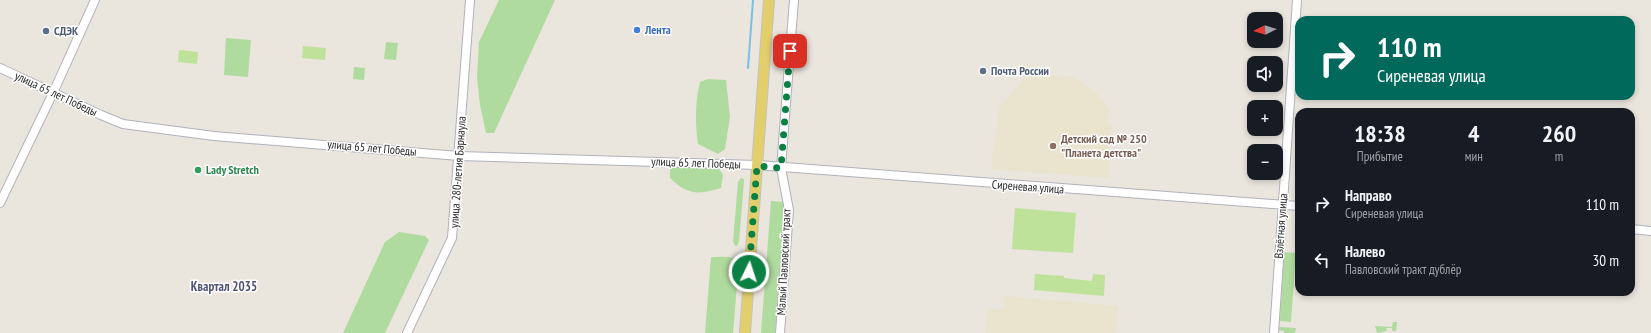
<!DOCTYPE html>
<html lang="ru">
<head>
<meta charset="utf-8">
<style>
  body { margin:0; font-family:"PT Sans Narrow",sans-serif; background:#242831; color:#f1f3f6; height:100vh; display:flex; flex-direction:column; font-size:15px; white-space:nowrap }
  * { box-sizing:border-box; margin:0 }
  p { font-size:13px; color:#9ea1a6 }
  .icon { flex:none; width:22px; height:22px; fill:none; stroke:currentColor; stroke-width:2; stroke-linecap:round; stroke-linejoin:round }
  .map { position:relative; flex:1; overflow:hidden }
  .details { position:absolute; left:1295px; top:108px; width:340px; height:188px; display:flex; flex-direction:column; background:#171b24; border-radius:12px; box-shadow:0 2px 6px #0003 }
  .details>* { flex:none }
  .top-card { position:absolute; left:1295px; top:16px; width:340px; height:84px; border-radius:12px; box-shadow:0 2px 6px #0003; background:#00695c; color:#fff; overflow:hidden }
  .needle { width:26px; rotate:265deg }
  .fabs { position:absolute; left:1247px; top:12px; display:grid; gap:8px }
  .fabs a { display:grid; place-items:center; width:36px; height:36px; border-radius:8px; background:#171b24; box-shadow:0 2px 6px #0003; font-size:20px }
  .pin { position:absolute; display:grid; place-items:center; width:34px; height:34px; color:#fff; margin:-17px; border-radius:8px; box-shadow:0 2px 6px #0006 }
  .me { position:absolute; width:44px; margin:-22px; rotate:4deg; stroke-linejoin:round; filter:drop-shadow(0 0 3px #0008) }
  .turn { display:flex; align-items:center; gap:14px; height:84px; padding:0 16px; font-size:18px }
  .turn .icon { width:52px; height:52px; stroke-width:2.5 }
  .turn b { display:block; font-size:28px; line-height:34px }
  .eta { display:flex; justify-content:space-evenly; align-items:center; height:68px; text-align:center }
  .eta b { font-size:24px; font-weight:600; line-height:28px }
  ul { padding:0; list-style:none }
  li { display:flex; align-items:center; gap:12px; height:56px; padding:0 16px }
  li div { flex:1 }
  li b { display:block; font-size:15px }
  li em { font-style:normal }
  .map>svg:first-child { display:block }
  .education { fill:#eae3ce }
  .green { fill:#b0db9f }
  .pitch { fill:#bfe29b }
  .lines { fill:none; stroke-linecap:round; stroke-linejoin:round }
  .stream { stroke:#7ac0e2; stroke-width:2 }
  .minor-casing { stroke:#b0b2bc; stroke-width:10 }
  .major-casing { stroke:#c3c3c3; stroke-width:12 }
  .minor { stroke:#fff; stroke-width:8 }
  .major { stroke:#e2ce6a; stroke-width:10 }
  .route { stroke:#0b8043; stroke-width:7; stroke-dasharray:0 12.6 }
  .shop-dot { fill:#3f7fe0; stroke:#fff; stroke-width:1.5 }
  .service-dot { fill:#5c6f8a; stroke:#fff; stroke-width:1.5 }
  .education-dot { fill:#8d6e63; stroke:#fff; stroke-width:1.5 }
  .leisure-dot { fill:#2e9e5b; stroke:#fff; stroke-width:1.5 }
  .labels { text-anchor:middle; stroke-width:3; stroke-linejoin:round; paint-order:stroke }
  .shop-label { font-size:12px; font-weight:bold; fill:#366cbe; stroke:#fff; text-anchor:start }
  .service-label { font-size:12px; font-weight:bold; fill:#4e5e75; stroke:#fff; text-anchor:start }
  .street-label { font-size:12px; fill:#2a2a2a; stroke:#fff }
  .education-label { font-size:12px; font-weight:bold; fill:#785e54; stroke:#fff; text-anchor:start }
  .leisure-label { font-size:12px; font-weight:bold; fill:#27864d; stroke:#fff; text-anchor:start }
  .neighbourhood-label { font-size:13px; font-weight:bold; fill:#4f5376; stroke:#fff }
</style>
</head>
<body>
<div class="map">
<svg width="1651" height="333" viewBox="0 0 1651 333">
  <rect width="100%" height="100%" fill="#eae5dd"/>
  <path class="education" d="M 1029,73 L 1075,77 L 1101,97 L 1109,110 L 1108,122 L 1112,124 L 1109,178 L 991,169 L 999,108 Z
    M 1004,296 L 1118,306 L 1116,333 L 985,333 L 987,309 L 1003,310 Z"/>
  <path class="green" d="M 499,0 L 555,0 L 494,133 L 486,133 L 480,105 L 477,78 L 479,42 Z
    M 226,38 L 251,40 L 248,77 L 224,75 Z
    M 386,42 L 398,43 L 396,60 L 384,59 Z
    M 354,67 L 365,68 L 364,80 L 353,79 Z
    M 708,79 L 726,80 L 730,117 L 725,149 L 718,154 L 698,144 C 695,123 695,102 700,82 Z
    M 670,166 L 718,167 L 723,175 L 721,188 C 698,195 687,195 670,178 Z
    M 741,178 L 744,179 L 744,182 L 739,242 L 736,247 L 733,242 L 738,182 Z
    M 771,201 L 785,202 L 775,333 L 761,333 Z
    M 399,232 L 425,236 L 429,240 L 385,333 L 343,333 L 385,242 Z
    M 1284,252 L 1296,253 L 1291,322 L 1280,321 Z
    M 711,257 C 720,257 734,255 739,262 L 733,333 L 705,333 Z
    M 1393,322 L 1397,322 L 1396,331 L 1392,331 L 1392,328 L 1387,328 L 1386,331 L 1377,333 L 1375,326 L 1392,327 Z
    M 1279,327 L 1296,328 L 1295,333 L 1284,333 L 1284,331 L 1279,330 Z"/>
  <path class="pitch" d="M 303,46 L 326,48 L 325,60 L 302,58 Z
    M 179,50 L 198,52 L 197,64 L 178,62 Z
    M 1015,208 L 1076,213 L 1073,253 L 1012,249 Z
    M 1035,274 L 1064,276 L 1064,278 L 1092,281 L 1093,274 L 1105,275 L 1104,296 L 1034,290 Z"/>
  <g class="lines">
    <path class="stream" d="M 748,68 L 753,0"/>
    <g class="minor-casing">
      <path id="minor" d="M 0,68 L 101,115 L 123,124 L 214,136 L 459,156 L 757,165 L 1299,206
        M 0,203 L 53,93 L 95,0
        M 1631,229 L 1651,231
        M 407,333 L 452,238 L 470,0
        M 780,333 L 789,210 L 781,168 L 794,0
        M 1274,333 L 1297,0"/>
    </g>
    <g class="major-casing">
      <path id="major" d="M 745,333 L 769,0"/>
    </g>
    <use href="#minor" class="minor"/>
    <use href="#major" class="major"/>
  </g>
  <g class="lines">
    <path class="route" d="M 749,272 L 757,166 L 781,168 L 790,51"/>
  </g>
  <circle class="shop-dot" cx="637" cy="30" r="4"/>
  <g class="service-dot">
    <circle cx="46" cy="31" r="4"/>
    <circle cx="983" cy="71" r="4"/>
  </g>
  <circle class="education-dot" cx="1053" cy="146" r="4"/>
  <circle class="leisure-dot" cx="198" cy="170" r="4"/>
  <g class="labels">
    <g class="shop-label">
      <text x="645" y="34">Лента</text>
    </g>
    <g class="service-label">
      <text x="54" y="35">СДЭК</text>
      <text x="991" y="75">Почта России</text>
    </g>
    <g class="street-label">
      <text transform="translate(56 94) rotate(25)" y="4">улица 65 лет Победы</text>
      <text transform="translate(372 148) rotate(5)" y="4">улица 65 лет Победы</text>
      <text transform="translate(696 163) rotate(2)" y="4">улица 65 лет Победы</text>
      <text transform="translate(458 172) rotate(-86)" y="4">улица 280-летия Барнаула</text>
      <text transform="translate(1028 187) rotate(4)" y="4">Сиреневая улица</text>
      <text transform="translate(1281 226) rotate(-86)" y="4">Взлётная улица</text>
      <text transform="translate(784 262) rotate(-87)" y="4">Малый Павловский тракт</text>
    </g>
    <g class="education-label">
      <text x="1061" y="143">Детский сад № 250<tspan x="1061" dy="14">"Планета детства"</tspan></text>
    </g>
    <g class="leisure-label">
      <text x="206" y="174">Lady Stretch</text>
    </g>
    <g class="neighbourhood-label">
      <text x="224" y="291">Квартал 2035</text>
    </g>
  </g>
</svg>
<div class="fabs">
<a><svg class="needle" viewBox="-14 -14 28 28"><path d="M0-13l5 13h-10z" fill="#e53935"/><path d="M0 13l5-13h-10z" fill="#9ea1a6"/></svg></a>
<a><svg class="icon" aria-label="sound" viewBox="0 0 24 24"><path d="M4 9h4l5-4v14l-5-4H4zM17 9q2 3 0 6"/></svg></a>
<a>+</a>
<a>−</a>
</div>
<div class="pin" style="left:790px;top:51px;background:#d93025"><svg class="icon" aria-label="arrive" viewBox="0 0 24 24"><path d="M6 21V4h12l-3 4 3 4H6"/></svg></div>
<svg class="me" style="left:749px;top:272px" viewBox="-20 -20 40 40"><circle r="17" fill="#0b8043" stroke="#fff" stroke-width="3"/><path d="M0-11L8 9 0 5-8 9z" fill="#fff"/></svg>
<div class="top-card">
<div class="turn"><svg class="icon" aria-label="right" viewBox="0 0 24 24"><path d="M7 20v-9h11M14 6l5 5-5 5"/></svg><div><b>110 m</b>Сиреневая улица</div></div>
</div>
<section class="details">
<div class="eta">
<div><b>18:38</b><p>Прибытие</p></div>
<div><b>4</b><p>мин</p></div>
<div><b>260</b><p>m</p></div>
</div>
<ul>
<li><svg class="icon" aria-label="right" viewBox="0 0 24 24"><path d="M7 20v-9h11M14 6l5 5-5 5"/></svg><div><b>Направо</b><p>Сиреневая улица</p></div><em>110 m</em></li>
<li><svg class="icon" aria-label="left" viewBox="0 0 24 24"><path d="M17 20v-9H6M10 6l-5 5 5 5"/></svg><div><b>Налево</b><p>Павловский тракт дублёр</p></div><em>30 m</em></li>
</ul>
</section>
</div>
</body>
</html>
